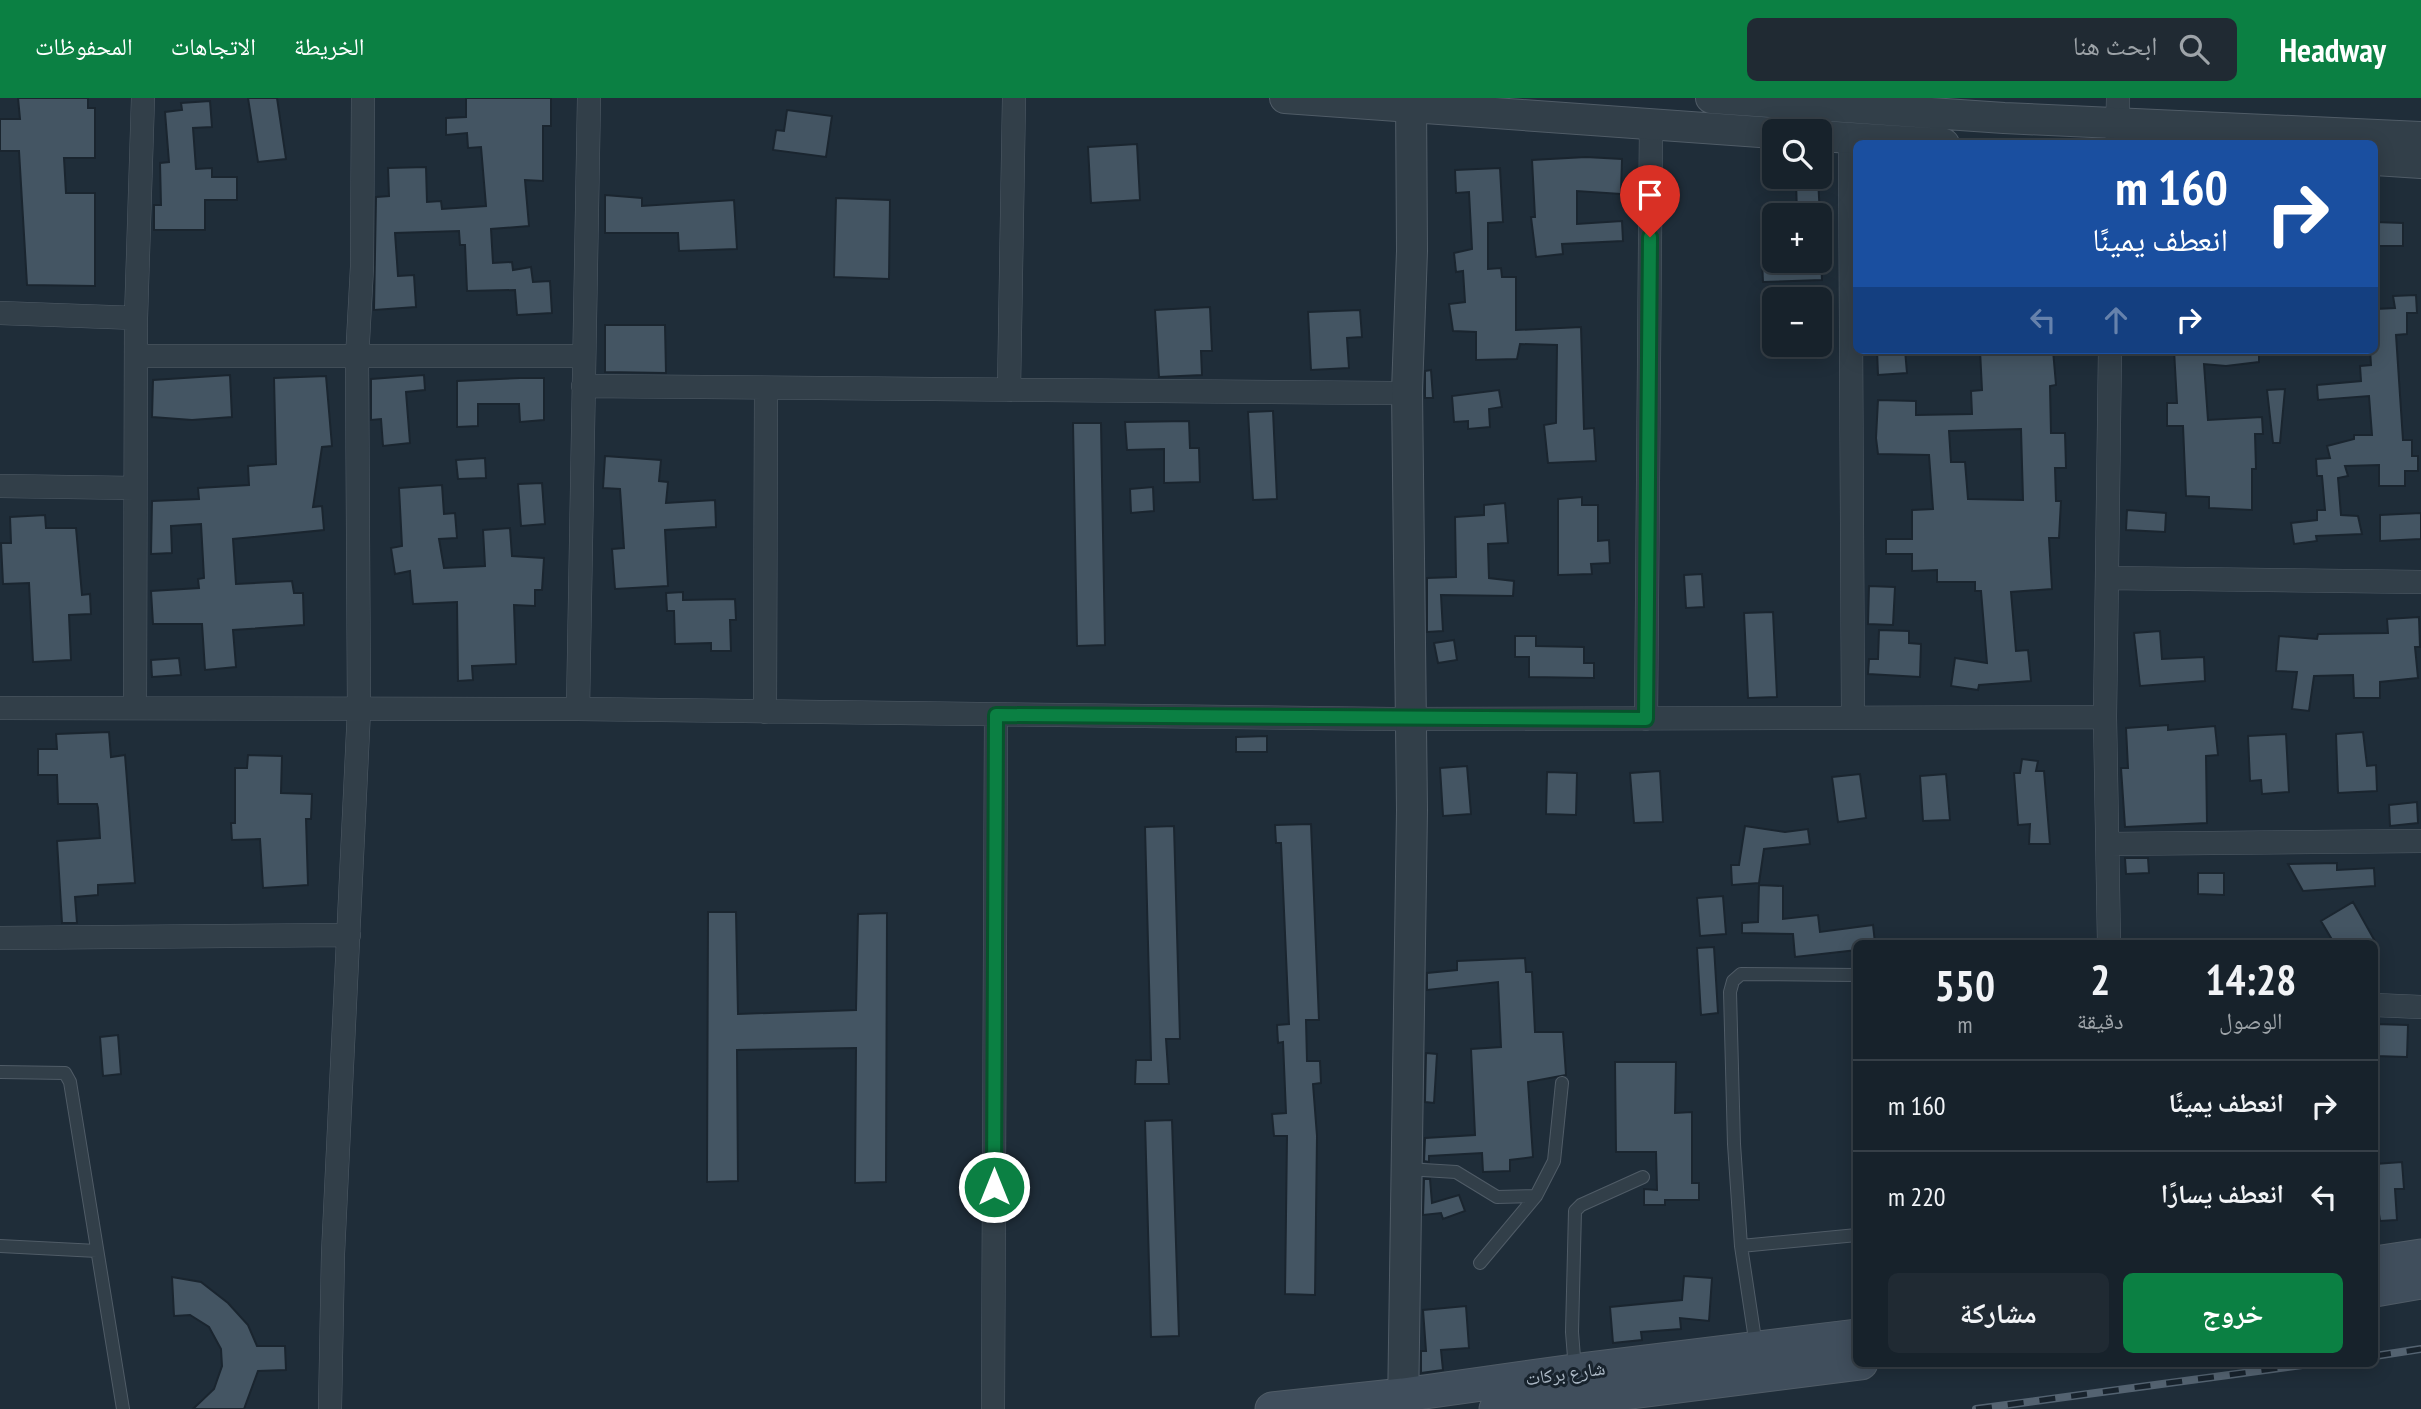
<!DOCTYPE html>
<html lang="ar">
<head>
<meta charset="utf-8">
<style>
  body { margin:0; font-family:"PT Sans Narrow","Noto Naskh Arabic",sans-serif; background:#202a33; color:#f1f3f6; direction:rtl; height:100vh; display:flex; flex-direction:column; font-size:26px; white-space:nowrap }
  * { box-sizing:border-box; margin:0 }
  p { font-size:23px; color:#9ea4a9 }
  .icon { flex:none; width:38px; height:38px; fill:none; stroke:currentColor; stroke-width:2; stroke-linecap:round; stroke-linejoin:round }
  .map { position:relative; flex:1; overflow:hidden; direction:ltr }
  .sheet { position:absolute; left:1853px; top:842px; width:525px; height:427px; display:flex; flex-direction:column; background:#17222b; border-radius:10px; box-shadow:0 4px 18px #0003,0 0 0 2px #363f47; direction:rtl }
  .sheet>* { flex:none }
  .banner { position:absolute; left:1853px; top:42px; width:525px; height:214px; border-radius:10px; box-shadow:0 4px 18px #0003,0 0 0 2px #363f47; direction:rtl; background:#1a4fa0; color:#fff; overflow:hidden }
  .tools { position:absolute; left:1762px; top:21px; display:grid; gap:14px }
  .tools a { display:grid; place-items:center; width:70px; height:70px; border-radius:10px; background:#17222b; box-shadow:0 4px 18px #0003,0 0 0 2px #363f47; font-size:35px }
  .pin { position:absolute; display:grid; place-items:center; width:60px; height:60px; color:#fff; margin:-72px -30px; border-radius:50% 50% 50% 0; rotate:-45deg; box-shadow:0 0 7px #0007 }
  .pin .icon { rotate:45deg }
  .me { position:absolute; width:77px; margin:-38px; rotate:0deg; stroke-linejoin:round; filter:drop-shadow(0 0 5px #0008) }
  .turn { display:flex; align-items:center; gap:24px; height:147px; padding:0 35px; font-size:32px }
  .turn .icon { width:91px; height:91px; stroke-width:2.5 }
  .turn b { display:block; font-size:49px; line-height:60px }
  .lanes { display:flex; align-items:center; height:66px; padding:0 35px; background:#0003; justify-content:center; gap:35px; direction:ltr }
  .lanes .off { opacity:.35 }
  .eta { display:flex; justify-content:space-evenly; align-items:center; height:119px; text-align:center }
  .eta b { font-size:42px; font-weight:800; line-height:49px }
  .button { display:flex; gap:14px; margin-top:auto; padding:14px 35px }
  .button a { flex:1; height:80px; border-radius:10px; background:#0b8043; color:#fff; font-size:28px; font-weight:800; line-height:80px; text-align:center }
  .button a+a { background:#202a33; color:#f1f3f6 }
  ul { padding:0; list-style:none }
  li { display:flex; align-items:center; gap:21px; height:91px; padding:0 35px; border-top:2px solid #363f47 }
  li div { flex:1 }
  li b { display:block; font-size:26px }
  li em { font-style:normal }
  header { display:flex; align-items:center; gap:42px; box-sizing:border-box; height:98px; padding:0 35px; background:#0b8043; color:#fff }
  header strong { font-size:33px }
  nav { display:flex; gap:38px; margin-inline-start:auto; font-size:24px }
  .search { width:490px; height:63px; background:#202a33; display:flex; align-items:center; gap:18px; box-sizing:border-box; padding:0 24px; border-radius:10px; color:#9ea4a9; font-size:26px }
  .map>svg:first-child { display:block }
  .building { fill:#445563; stroke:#1a252f; stroke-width:2; fill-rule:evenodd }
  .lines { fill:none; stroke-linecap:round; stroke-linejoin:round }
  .service-casing { stroke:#505c67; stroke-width:14 }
  .minor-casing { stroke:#505c67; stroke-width:24 }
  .tertiary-casing { stroke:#505c67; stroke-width:32 }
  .secondary-casing { stroke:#505c67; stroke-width:35 }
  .service { stroke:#323f49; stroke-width:12 }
  .minor { stroke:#323f49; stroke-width:23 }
  .tertiary { stroke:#323f49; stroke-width:30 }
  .secondary { stroke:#404e5c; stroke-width:33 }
  .rail-casing { stroke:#546371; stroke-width:8 }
  .rail { stroke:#18232d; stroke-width:5; stroke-dasharray:16; stroke-linecap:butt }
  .route-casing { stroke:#07532c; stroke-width:18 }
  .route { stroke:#0b8043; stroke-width:12 }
  .labels { text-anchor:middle; stroke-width:6; stroke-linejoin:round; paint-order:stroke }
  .street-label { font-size:19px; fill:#acb9c6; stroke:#18232d }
</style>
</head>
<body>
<header>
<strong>Headway</strong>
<div class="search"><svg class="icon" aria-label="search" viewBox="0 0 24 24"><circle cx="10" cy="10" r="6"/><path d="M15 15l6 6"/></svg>ابحث هنا</div>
<nav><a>الخريطة</a><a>الاتجاهات</a><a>المحفوظات</a></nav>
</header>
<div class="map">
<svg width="2421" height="1311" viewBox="0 0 2421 1311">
  <rect width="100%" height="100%" fill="#1f2d39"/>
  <path class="building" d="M 18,0 L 88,0 L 88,10 L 95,10 L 95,60 L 64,60 L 66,95 L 95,95 L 95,188 L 27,187 L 19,53 L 0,53 L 0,21 L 20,21 Z
    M 248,0 L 277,0 L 286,61 L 258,64 Z
    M 466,0 L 551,0 L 551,28 L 543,28 L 543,83 L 525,82 L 529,128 L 491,131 L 493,165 L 512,164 L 513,172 L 531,169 L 533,184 L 550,183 L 552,215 L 517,217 L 515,192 L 467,193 L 465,147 L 460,147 L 459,133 L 395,135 L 398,178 L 414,177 L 416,209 L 374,212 L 376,99 L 389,98 L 388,70 L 426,69 L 427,104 L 441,103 L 442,111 L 486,108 L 481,49 L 468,50 L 467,35 L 446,37 L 446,20 L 466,19 Z
    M 210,3 L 212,29 L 193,30 L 196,71 L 212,70 L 212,79 L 237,79 L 237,102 L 205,102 L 205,132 L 154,132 L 154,107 L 161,107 L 160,65 L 169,64 L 165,14 L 182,12 L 181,5 Z
    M 787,12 L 832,18 L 826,59 L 773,52 L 776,32 L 784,33 Z
    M 1137,46 L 1140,102 L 1091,105 L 1088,49 Z
    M 1586,59 L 1622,61 L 1621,96 L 1577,93 L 1577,126 L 1622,123 L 1623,143 L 1562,146 L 1563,156 L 1536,159 L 1531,119 L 1535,119 L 1532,62 Z
    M 1500,70 L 1503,124 L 1488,125 L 1488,171 L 1501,170 L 1502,179 L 1516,179 L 1516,232 L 1581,229 L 1584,331 L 1594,330 L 1596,363 L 1548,365 L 1544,327 L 1556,325 L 1557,247 L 1520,246 L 1517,261 L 1476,262 L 1476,234 L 1453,233 L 1449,206 L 1465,204 L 1463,173 L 1456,174 L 1454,155 L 1472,151 L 1469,94 L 1456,95 L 1455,72 Z
    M 1818,81 L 1820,117 L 1797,117 L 1796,82 Z
    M 605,97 L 642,100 L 642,108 L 734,102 L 737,151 L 679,153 L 678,135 L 605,135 Z
    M 836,100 L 890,102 L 889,181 L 834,179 Z
    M 2375,124 L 2403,125 L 2403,148 L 2375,148 Z
    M 1762,163 L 1821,163 L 1822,182 L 1763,184 Z
    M 2416,197 L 2417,215 L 2407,215 L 2407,236 L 2396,237 L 2403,342 L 2412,342 L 2412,358 L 2418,358 L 2418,373 L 2405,373 L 2405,388 L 2379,388 L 2379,367 L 2345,368 L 2348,378 L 2338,380 L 2341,417 L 2358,418 L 2362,436 L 2316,438 L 2317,443 L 2294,446 L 2291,425 L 2317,422 L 2317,412 L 2325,412 L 2322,378 L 2317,378 L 2316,361 L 2330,360 L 2327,348 L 2354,341 L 2354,337 L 2372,337 L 2369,298 L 2318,302 L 2317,287 L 2361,283 L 2360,268 L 2371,267 L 2370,252 L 2375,252 L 2375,211 L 2395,210 L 2393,198 Z
    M 1210,209 L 1212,253 L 1201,253 L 1202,277 L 1159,279 L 1155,212 Z
    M 1360,212 L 1362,239 L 1347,240 L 1349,270 L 1311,272 L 1308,214 Z
    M 605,227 L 665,227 L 666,275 L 605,274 Z
    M 1877,252 L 1905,252 L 1907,275 L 1878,277 Z
    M 1980,252 L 2053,252 L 2056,287 L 2050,288 L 2051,335 L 2065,335 L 2066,370 L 2055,370 L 2056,403 L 2061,403 L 2059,440 L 2049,440 L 2052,491 L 2011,494 L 2016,553 L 2028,552 L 2031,583 L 1979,587 L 1978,592 L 1951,588 L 1955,560 L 1987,565 L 1981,493 L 1975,493 L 1975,484 L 1937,484 L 1937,472 L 1912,473 L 1912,456 L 1886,456 L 1886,441 L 1912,441 L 1912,412 L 1933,411 L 1929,357 L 1878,356 L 1876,340 L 1878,302 L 1916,303 L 1916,317 L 1972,316 L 1971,293 L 1982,292 ZM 2021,331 L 2023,402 L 1968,401 L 1965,364 L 1951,364 L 1949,333 Z
    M 2174,252 L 2259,252 L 2259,264 L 2226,268 L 2204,266 L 2208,322 L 2262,319 L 2263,336 L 2255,336 L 2256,371 L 2252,371 L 2252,412 L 2209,410 L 2209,399 L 2186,398 L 2183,328 L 2167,328 L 2167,305 L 2177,305 Z
    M 1431,272 L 1433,300 L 1425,300 L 1425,273 Z
    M 230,277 L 232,319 L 192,322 L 152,319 L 153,282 Z
    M 424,277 L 425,292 L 406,294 L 410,345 L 383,348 L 381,321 L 371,322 L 371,281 Z
    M 326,278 L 332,348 L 322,349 L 313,409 L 322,408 L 324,432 L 233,441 L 236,486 L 292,483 L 294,495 L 303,495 L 304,527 L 233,532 L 236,569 L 205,572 L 202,526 L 153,526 L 151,493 L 199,490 L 198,481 L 204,480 L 201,426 L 171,428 L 172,455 L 151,456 L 152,403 L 199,401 L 198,390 L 249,387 L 248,368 L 276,366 L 274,280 Z
    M 520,280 L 544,280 L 544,322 L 520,324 L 519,306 L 478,306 L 478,328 L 457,329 L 457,283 Z
    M 2285,291 L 2280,345 L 2273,345 L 2267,292 Z
    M 1499,292 L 1502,309 L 1489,311 L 1490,329 L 1468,331 L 1468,323 L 1454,324 L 1452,298 Z
    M 1273,313 L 1277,401 L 1253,402 L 1248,314 Z
    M 1189,323 L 1190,350 L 1199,350 L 1200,384 L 1164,385 L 1164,351 L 1127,352 L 1125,324 Z
    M 1073,325 L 1101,325 L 1105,547 L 1077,548 Z
    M 605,358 L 661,362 L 659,383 L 668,384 L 666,405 L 715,402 L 716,429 L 665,432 L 668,488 L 615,491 L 612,451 L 624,450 L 620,391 L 603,390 Z
    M 485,360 L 486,380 L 458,381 L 456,362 Z
    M 542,385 L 545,426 L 521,428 L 518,386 Z
    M 442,387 L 444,416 L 455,415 L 457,440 L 439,441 L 444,470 L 485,468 L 483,432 L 510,430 L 512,458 L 544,460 L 542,492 L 535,492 L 535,508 L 514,507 L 516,566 L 472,568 L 473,582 L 458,583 L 457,504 L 413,506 L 410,473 L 395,476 L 391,450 L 402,448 L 399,390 Z
    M 1153,389 L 1154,413 L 1131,415 L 1130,391 Z
    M 1582,399 L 1582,407 L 1598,407 L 1598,443 L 1609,442 L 1610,465 L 1591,466 L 1592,476 L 1558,477 L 1558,401 Z
    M 1505,405 L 1508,445 L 1488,446 L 1489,480 L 1514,483 L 1513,498 L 1441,497 L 1443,533 L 1427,534 L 1427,480 L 1456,479 L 1455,419 L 1484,417 L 1484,407 Z
    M 2127,412 L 2166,415 L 2165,434 L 2126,432 Z
    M 2421,415 L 2421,441 L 2380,443 L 2380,417 Z
    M 45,417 L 46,430 L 76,430 L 82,497 L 90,496 L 91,516 L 69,517 L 71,562 L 33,564 L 29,485 L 3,486 L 1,445 L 11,445 L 10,419 Z
    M 1702,476 L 1704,509 L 1686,510 L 1684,477 Z
    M 1869,488 L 1895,489 L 1893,527 L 1868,526 Z
    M 683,494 L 683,502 L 735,501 L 736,522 L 730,522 L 731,553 L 711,553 L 711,545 L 675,546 L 674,513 L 667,513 L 666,495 Z
    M 1773,514 L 1777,599 L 1748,600 L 1744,515 Z
    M 2419,519 L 2420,549 L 2415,549 L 2418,580 L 2380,584 L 2380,600 L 2354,600 L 2353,577 L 2314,578 L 2309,613 L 2292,611 L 2297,574 L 2276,573 L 2279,538 L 2317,541 L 2318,536 L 2388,535 L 2387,521 Z
    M 1879,532 L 1909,533 L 1909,545 L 1921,546 L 1920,579 L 1868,576 L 1869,561 L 1878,561 Z
    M 2160,533 L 2162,561 L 2204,559 L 2205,583 L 2140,588 L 2134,535 Z
    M 1515,538 L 1536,538 L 1536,548 L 1584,549 L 1584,565 L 1594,565 L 1594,580 L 1529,579 L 1529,559 L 1515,559 Z
    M 1454,542 L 1457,562 L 1438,565 L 1434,545 Z
    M 179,560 L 181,577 L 152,579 L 151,562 Z
    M 2168,627 L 2168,632 L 2215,628 L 2218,657 L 2206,658 L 2207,725 L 2125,729 L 2121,670 L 2128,670 L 2126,630 Z
    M 109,634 L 111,659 L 125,657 L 135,785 L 98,787 L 98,797 L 75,799 L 77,825 L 62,825 L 57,743 L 100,740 L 98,710 L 97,706 L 58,706 L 57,677 L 38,677 L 38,651 L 57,651 L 56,636 Z
    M 2363,634 L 2367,668 L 2376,667 L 2377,693 L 2338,695 L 2336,636 Z
    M 2286,636 L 2289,694 L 2262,696 L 2261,682 L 2250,683 L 2248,638 Z
    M 1267,638 L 1267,654 L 1236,654 L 1236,639 Z
    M 248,657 L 282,658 L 281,695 L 312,696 L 311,721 L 306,721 L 308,787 L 263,790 L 260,741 L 232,742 L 231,725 L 235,725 L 235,670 L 247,670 Z
    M 2022,661 L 2038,663 L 2036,673 L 2044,673 L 2050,746 L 2029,746 L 2030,726 L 2018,727 L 2014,675 L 2020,675 Z
    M 1467,668 L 1471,716 L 1443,718 L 1440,670 Z
    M 1660,673 L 1663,724 L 1634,725 L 1630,675 Z
    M 1547,674 L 1577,675 L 1576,717 L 1546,716 Z
    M 1860,676 L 1866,720 L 1838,724 L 1832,679 Z
    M 1946,676 L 1950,722 L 1923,723 L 1920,678 Z
    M 2417,704 L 2418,725 L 2390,728 L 2389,707 Z
    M 1311,726 L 1319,922 L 1306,922 L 1307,963 L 1320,963 L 1321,985 L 1313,986 L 1317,1038 L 1315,1197 L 1285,1196 L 1287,1038 L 1274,1038 L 1272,1016 L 1286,1015 L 1283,944 L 1278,945 L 1277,927 L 1289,926 L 1281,745 L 1276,745 L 1275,727 Z
    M 1174,728 L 1180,941 L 1166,941 L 1169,986 L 1135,986 L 1136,962 L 1151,962 L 1145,729 Z
    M 1745,728 L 1785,734 L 1808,731 L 1810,746 L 1764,751 L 1759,785 L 1732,787 L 1731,767 L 1739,767 Z
    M 2125,760 L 2148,760 L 2149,775 L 2126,776 Z
    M 2337,765 L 2337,772 L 2374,770 L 2375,788 L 2303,793 L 2288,766 Z
    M 2198,775 L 2224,775 L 2224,797 L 2198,796 Z
    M 1759,787 L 1783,788 L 1783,821 L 1818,817 L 1820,834 L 1873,827 L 1875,845 L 1857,845 L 1857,852 L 1795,859 L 1793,836 L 1742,835 L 1742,825 L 1758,824 Z
    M 1723,798 L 1726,836 L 1700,838 L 1697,800 Z
    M 2353,804 L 2376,845 L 2334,845 L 2321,823 Z
    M 708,814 L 736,814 L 738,916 L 856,912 L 858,816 L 887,815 L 886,1084 L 855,1085 L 856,950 L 737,952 L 738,1083 L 707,1084 Z
    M 1714,849 L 1718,915 L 1701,917 L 1697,850 Z
    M 1525,860 L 1526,874 L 1532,874 L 1535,934 L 1563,934 L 1566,977 L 1528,984 L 1533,1059 L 1510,1062 L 1510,1073 L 1483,1074 L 1482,1055 L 1429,1058 L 1429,1064 L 1424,1063 L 1425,1040 L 1475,1037 L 1471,951 L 1501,949 L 1498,884 L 1427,892 L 1427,875 L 1457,872 L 1457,863 Z
    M 2375,926 L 2408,927 L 2407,959 L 2375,958 Z
    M 118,937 L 121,976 L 103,978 L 100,939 Z
    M 1426,955 L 1437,956 L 1434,1005 L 1425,1004 Z
    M 1615,964 L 1676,964 L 1675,1015 L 1692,1014 L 1692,1085 L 1699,1085 L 1699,1102 L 1665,1102 L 1665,1107 L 1644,1107 L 1644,1091 L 1657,1092 L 1656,1054 L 1616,1054 Z
    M 1172,1022 L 1179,1238 L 1151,1239 L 1145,1023 Z
    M 2402,1064 L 2404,1091 L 2395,1091 L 2397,1122 L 2380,1123 L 2378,1109 L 2375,1109 L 2375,1066 Z
    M 1424,1081 L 1430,1081 L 1432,1105 L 1459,1097 L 1465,1113 L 1443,1121 L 1441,1115 L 1423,1117 Z
    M 1684,1178 L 1712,1180 L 1709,1223 L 1680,1220 L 1681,1231 L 1641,1234 L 1642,1242 L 1613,1245 L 1610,1209 L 1682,1202 Z
    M 172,1179 L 201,1184 L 228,1205 L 248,1227 L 257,1248 L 285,1248 L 286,1272 L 258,1273 L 244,1311 L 193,1311 L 214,1291 L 222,1268 L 221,1251 L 209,1229 L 190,1217 L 174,1218 Z
    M 1466,1208 L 1469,1250 L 1441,1252 L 1443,1272 L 1421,1275 L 1421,1253 L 1426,1253 L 1423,1212 Z"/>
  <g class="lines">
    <g class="service-casing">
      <path id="service" d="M 0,974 L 65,975 L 70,984 L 123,1311
        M 1407,1071 L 1456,1074 L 1497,1099 L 1536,1098
        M 0,1148 L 97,1153
        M 1741,1148 L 1857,1137
        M 1480,1165 L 1536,1098 L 1554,1063 L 1562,985
        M 1756,1248 L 1741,1148 L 1734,1046 L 1730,894 L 1733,883 L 1741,876 L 1857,877
        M 1575,1272 L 1572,1234 L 1575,1113 L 1581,1107 L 1643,1079"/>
    </g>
    <g class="minor-casing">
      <path id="minor" d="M 1850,40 L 1853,619
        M 2117,46 L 2118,0
        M 0,215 L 136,220
        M 136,258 L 583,258
        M 583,288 L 1390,295
        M 1009,292 L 1014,0
        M 0,388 L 135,390
        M 2107,480 L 2421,484
        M 0,610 L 578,611 L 1392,621 L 2105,619
        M 135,610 L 136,220 L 143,0
        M 578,611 L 589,0
        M 765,614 L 766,291
        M 1646,621 L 1651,27
        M 2109,746 L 2421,743
        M 0,840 L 349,837
        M 2109,845 L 2105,619 L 2110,252
        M 2375,907 L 2421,909
        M 330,1311 L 333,1156 L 359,612 L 357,261 L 362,169 L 363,0
        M 993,1311 L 996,617"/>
    </g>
    <g class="tertiary-casing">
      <path id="tertiary" d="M 1285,0 L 1774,35
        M 1711,0 L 2004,20 L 2421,39
        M 1820,38 L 1944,46
        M 2375,62 L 2421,65
        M 1403,1311 L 1412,712 L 1407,293 L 1412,153 L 1411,0"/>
    </g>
    <g class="secondary-casing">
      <path id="secondary" d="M 2375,1165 L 2421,1158
        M 2375,1192 L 2421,1184
        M 1272,1311 L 1403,1297 L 1588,1271 L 1857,1238
        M 1496,1311 L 1861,1265"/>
    </g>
    <use href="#service" class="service"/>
    <use href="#minor" class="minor"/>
    <use href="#tertiary" class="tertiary"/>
    <use href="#secondary" class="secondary"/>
    <g class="rail-casing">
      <path id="rail" d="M 2375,1258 L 2421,1251
        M 1976,1311 L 2317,1265"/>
    </g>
    <use href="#rail" class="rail"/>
  </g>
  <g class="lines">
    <g class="route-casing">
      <path id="route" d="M 994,1089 L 996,617 L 1646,621 L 1650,139"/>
    </g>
    <use href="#route" class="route"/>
  </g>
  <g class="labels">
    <g class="street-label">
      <text transform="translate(1565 1275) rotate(-8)" y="7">شارع بركات</text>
    </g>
  </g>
</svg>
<div class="tools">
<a><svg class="icon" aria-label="search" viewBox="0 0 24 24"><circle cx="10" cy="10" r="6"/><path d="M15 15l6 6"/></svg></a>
<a>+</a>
<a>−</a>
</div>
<div class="pin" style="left:1650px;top:139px;background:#d93025"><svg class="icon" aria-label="arrive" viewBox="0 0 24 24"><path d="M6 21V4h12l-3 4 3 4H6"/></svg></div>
<svg class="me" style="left:994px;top:1089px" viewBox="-20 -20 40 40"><circle r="17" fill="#0b8043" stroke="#fff" stroke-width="3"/><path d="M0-11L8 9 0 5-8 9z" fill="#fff"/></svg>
<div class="banner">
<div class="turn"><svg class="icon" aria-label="right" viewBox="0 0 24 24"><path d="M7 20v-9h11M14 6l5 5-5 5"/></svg><div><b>160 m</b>انعطف يمينًا</div></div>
<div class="lanes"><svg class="icon off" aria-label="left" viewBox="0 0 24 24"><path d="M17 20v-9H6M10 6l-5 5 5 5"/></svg><svg class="icon off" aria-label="ahead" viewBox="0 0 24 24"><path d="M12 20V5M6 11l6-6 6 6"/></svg><svg class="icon" aria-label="right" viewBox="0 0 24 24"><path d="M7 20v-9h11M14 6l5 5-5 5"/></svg></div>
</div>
<section class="sheet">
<div class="eta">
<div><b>14:28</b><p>الوصول</p></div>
<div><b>2</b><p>دقيقة</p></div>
<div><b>550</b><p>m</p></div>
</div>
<ul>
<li><svg class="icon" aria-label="right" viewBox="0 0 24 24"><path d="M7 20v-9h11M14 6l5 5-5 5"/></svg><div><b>انعطف يمينًا</b></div><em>160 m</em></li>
<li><svg class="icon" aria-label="left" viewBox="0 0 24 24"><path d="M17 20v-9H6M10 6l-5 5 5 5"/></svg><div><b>انعطف يسارًا</b></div><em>220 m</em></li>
</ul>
<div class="button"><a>خروج</a><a>مشاركة</a></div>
</section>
</div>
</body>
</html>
